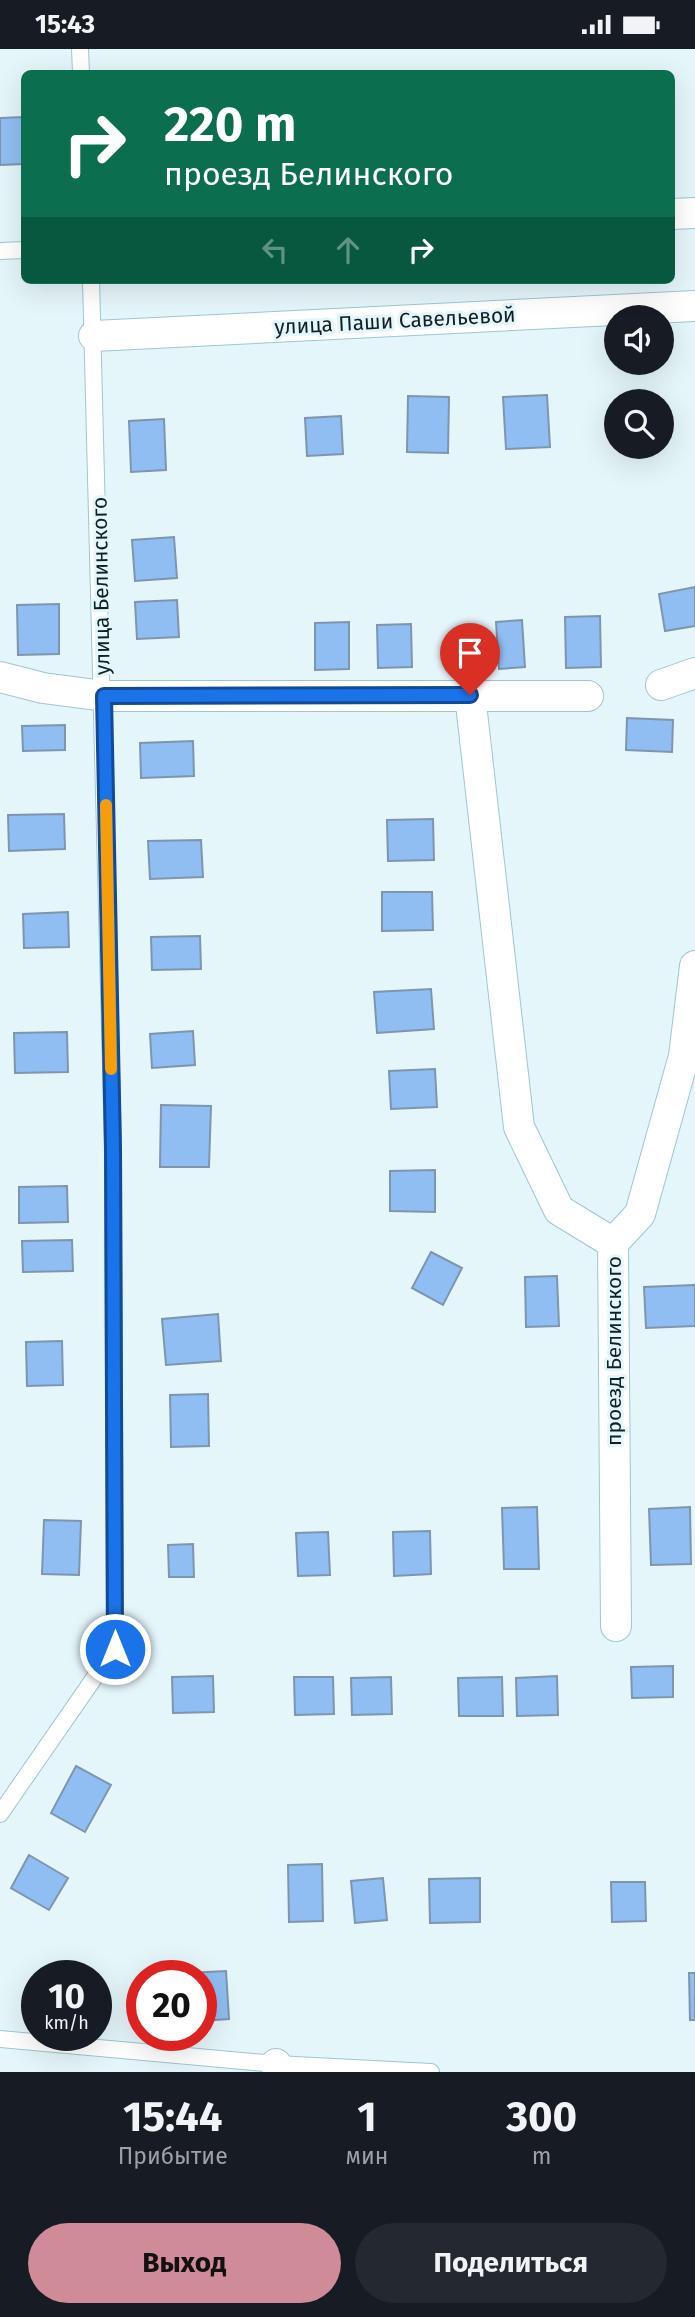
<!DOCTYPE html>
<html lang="ru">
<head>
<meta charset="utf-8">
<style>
  body { margin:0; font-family:"Fira Sans",sans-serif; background:#242831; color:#f1f3f6; height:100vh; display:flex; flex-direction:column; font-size:26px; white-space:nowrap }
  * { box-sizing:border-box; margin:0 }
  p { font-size:23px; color:#9ea1a6 }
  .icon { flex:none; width:38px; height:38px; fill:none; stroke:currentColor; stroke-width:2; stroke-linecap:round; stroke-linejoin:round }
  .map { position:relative; height:2023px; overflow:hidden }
  .drawer { display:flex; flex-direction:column; background:#171b24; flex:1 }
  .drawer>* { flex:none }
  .guide { position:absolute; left:21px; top:21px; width:654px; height:214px; border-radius:10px; box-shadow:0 7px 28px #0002; background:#0b6e4f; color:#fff; overflow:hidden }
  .controls { position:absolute; left:604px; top:256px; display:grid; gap:14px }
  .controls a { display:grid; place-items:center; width:70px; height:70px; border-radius:50%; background:#171b24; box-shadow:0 7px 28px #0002; font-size:35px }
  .speed { position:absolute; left:21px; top:1911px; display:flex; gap:14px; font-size:35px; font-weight:700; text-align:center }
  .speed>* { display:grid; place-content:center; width:91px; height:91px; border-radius:50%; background:#171b24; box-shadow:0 7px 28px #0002; line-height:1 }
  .speed small { font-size:18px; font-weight:400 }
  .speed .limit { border:10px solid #d22; background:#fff; color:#111 }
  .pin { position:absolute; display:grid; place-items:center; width:60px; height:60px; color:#fff; margin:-72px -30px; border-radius:50% 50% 50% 0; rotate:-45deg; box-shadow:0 0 7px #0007 }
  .pin .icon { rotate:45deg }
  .me { position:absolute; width:77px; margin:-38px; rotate:0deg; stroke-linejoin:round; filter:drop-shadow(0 0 5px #0008) }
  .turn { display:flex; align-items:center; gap:24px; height:147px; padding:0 28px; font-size:32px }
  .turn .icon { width:91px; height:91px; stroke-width:2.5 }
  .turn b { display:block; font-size:49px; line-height:60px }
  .lanes { display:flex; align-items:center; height:66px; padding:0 28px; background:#0003; justify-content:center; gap:35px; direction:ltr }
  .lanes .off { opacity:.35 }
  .eta { display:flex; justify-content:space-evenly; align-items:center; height:119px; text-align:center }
  .eta b { font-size:42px; font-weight:700; line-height:49px }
  .primary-button { display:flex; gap:14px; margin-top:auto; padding:14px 28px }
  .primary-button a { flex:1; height:80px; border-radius:42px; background:#cf8b98; color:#111; font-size:28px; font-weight:700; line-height:80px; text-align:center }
  .primary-button a+a { background:#242831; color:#f1f3f6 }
  .status { display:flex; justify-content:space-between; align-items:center; height:49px; padding:0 35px; background:#171b24; direction:ltr }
  .status svg { height:19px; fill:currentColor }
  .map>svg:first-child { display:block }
  .building { fill:#90bef2; stroke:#7e95ae; stroke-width:2 }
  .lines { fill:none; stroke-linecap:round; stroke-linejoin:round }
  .lane-casing { stroke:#9ec6d2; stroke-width:18 }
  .street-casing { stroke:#9ec6d2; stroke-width:32 }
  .lane { stroke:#fff; stroke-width:16 }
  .street { stroke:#fff; stroke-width:30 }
  .route-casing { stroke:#114b97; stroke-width:18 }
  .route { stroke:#1a73e8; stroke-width:12 }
  .slow { stroke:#f59e0b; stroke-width:12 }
  .labels { text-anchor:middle; stroke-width:6; stroke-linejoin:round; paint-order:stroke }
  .street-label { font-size:21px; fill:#102024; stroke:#e5f6fb }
</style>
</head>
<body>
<div class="status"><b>15:43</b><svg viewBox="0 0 49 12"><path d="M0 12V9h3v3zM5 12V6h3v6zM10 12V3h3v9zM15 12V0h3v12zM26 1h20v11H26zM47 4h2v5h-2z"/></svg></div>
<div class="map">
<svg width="695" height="2023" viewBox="0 0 695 2023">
  <rect width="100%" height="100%" fill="#e5f6fb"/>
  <path class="building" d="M 24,68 L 24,115 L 0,116 L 0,69 Z
    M 547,346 L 550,398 L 506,400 L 503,348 Z
    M 408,347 L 449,348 L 448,404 L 407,403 Z
    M 341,367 L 343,405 L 307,407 L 305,369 Z
    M 164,370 L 166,421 L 131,423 L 129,372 Z
    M 174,488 L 177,529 L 135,532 L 132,491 Z
    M 695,538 L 695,577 L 665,582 L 659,545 Z
    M 177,551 L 179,588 L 137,590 L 135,553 Z
    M 59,555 L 59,605 L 18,606 L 17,556 Z
    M 600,567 L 601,618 L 566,619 L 565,568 Z
    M 522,571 L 525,618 L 499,620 L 496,573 Z
    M 349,573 L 349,620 L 315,621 L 315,574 Z
    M 411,575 L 412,618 L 378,619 L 377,576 Z
    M 627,669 L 673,671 L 672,703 L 626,701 Z
    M 65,676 L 65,701 L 23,702 L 22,677 Z
    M 193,692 L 194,727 L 141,729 L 140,694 Z
    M 64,765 L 65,800 L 9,802 L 8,766 Z
    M 433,770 L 434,811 L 388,812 L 387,771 Z
    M 201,791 L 203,828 L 150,830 L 148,792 Z
    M 382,843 L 432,843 L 433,881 L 382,882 Z
    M 68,863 L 69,898 L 24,899 L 23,865 Z
    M 200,887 L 201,920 L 152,921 L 151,888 Z
    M 431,940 L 434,980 L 377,984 L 374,943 Z
    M 193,982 L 195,1016 L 152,1019 L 150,985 Z
    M 67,983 L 68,1023 L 15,1024 L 14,984 Z
    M 435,1020 L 437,1058 L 391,1060 L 389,1022 Z
    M 161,1056 L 211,1057 L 209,1118 L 160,1118 Z
    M 435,1121 L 435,1163 L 390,1162 L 390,1122 Z
    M 67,1137 L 68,1173 L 19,1174 L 19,1138 Z
    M 72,1191 L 73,1222 L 23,1223 L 22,1192 Z
    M 431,1203 L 462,1219 L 443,1256 L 412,1239 Z
    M 557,1227 L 559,1277 L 526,1278 L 525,1228 Z
    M 695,1236 L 695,1277 L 646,1279 L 644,1238 Z
    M 218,1265 L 221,1312 L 166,1316 L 162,1270 Z
    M 62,1292 L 63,1336 L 27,1337 L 26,1293 Z
    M 208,1345 L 209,1397 L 171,1398 L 170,1346 Z
    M 537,1458 L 539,1520 L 504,1520 L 502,1459 Z
    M 690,1458 L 691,1515 L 651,1516 L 649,1460 Z
    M 44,1471 L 81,1472 L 79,1526 L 42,1525 Z
    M 430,1482 L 431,1525 L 394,1527 L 393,1483 Z
    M 328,1483 L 330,1526 L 298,1527 L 296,1484 Z
    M 193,1495 L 194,1528 L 169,1528 L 168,1496 Z
    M 673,1617 L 673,1648 L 632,1649 L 631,1618 Z
    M 213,1627 L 214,1663 L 173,1664 L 172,1628 Z
    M 557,1627 L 558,1666 L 517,1667 L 516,1629 Z
    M 294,1628 L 333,1628 L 334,1665 L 295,1666 Z
    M 391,1628 L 392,1665 L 352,1666 L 351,1629 Z
    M 502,1628 L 503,1667 L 459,1667 L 458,1629 Z
    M 76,1717 L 111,1736 L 85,1783 L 51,1764 Z
    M 29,1806 L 68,1829 L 49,1861 L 11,1839 Z
    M 322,1815 L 323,1872 L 289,1873 L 288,1816 Z
    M 383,1829 L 387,1871 L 355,1874 L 351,1832 Z
    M 480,1829 L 480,1873 L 430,1874 L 429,1830 Z
    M 611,1833 L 645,1833 L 646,1872 L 612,1873 Z
    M 226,1922 L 229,1970 L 201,1972 L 201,1927 L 188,1927 L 188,1924 Z
    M 689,1924 L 695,1924 L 695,1971 L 690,1971 Z"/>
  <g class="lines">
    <g class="lane-casing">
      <path id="lane" d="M 80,0 L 81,24
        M 0,202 L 24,201
        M 0,1765 L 115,1599 L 113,1099 L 91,231
        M 0,1990 L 276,2015 L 431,2023"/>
    </g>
    <g class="street-casing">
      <path id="street" d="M 672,165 L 695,164
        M 94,287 L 695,257
        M 0,628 L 43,639 L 104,647 L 588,647
        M 661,636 L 695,624
        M 470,646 L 519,1078 L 559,1161 L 613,1194
        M 616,1577 L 613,1194 L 640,1165 L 684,1007 L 695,917
        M 276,2015 L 278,2023"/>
    </g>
    <use href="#lane" class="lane"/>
    <use href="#street" class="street"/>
  </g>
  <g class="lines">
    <g class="route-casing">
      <path id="route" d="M 115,1600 L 113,1099 L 104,647 L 470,646"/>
    </g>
    <use href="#route" class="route"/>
    <path class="slow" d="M 106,756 L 111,1020"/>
  </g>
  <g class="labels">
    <g class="street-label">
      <text transform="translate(395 272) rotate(-3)" y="7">улица Паши Савельевой</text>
      <text transform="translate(101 537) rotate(-91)" y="7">улица Белинского</text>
      <text transform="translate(614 1302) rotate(-90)" y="7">проезд Белинского</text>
    </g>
  </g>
</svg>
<div class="controls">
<a><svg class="icon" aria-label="sound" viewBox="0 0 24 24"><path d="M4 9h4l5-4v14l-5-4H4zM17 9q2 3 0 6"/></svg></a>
<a><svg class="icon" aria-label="search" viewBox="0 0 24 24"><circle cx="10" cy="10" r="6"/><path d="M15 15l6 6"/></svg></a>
</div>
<div class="speed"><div>10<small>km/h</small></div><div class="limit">20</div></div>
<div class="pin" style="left:470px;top:646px;background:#d93025"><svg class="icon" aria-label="arrive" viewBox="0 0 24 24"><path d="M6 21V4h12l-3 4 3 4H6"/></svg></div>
<svg class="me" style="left:115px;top:1600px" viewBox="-20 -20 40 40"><circle r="17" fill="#1a73e8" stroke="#fff" stroke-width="3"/><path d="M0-11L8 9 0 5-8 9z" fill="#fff"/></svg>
<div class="guide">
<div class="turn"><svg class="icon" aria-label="right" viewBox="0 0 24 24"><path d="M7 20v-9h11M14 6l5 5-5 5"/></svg><div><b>220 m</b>проезд Белинского</div></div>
<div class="lanes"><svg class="icon off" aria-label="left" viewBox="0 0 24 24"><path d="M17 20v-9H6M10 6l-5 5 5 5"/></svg><svg class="icon off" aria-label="ahead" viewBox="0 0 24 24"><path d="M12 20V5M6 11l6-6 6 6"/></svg><svg class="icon" aria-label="right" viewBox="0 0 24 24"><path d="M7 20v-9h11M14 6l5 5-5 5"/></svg></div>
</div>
</div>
<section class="drawer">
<div class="eta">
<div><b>15:44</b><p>Прибытие</p></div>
<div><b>1</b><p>мин</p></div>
<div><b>300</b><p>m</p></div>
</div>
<div class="primary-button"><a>Выход</a><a>Поделиться</a></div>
</section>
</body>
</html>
